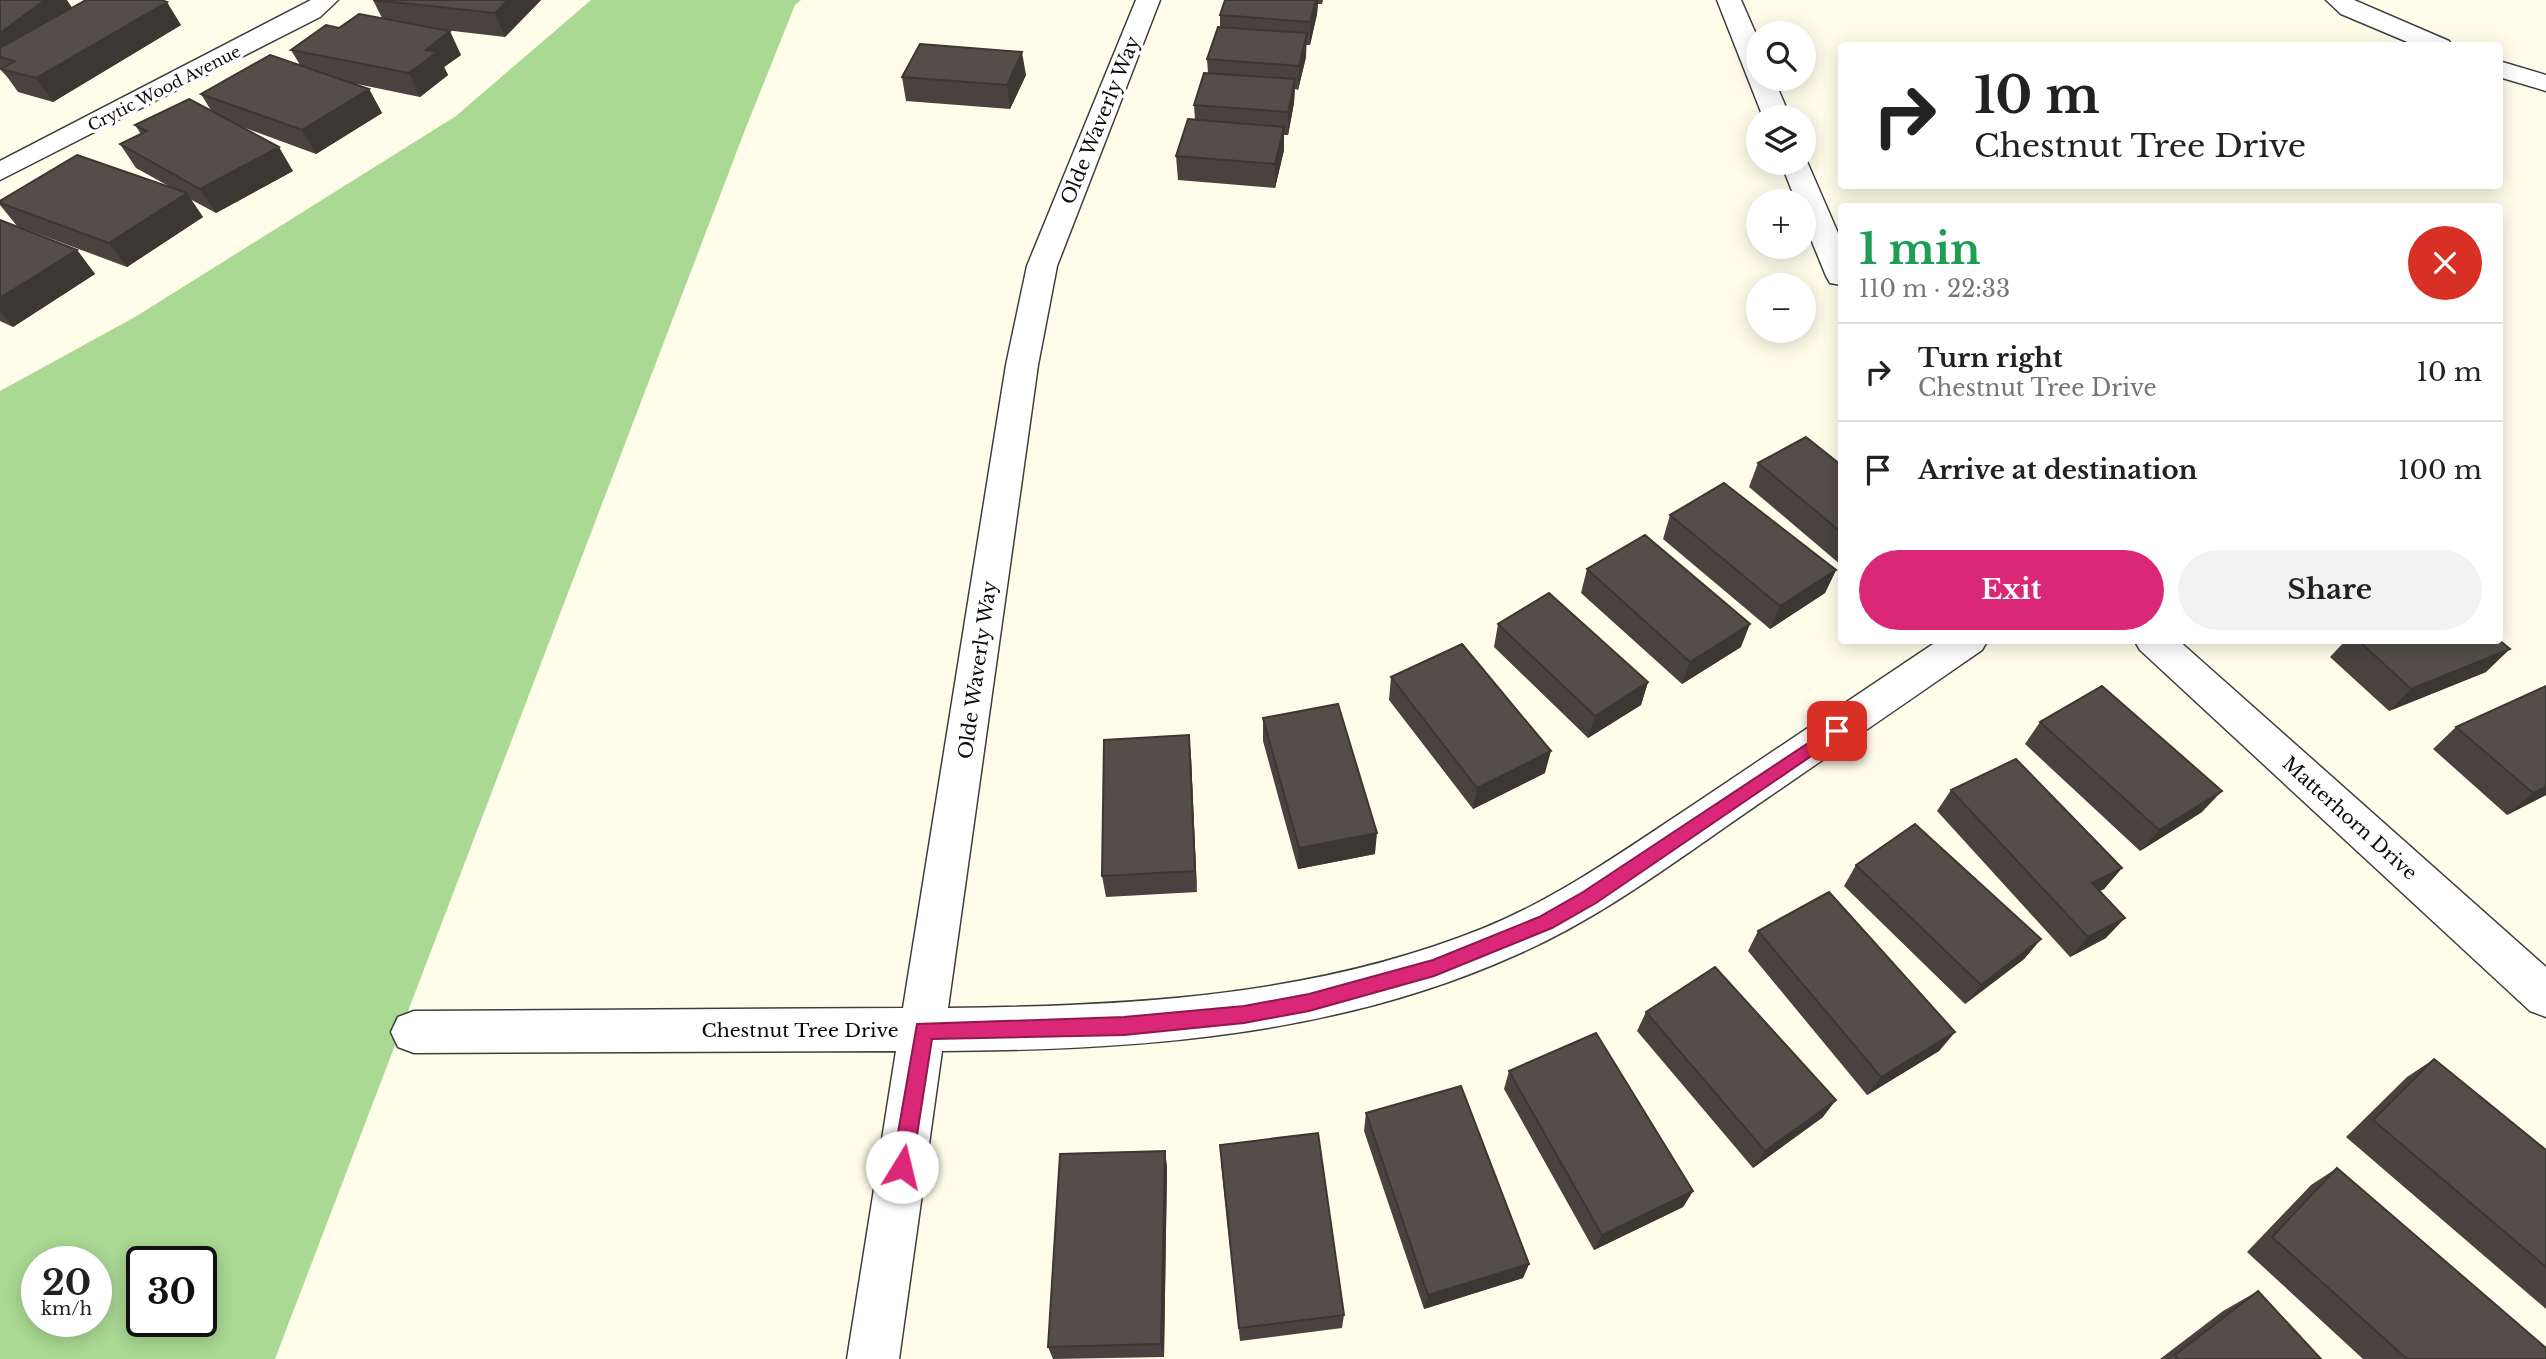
<!DOCTYPE html>
<html lang="en">
<head>
<meta charset="utf-8">
<style>
  body { margin:0; font-family:"Libre Baskerville",serif; background:#f2f2f2; color:#222; height:100vh; display:flex; flex-direction:column; font-size:26px; white-space:nowrap }
  * { box-sizing:border-box; margin:0 }
  p { font-size:23px; color:#767676 }
  .icon { flex:none; width:38px; height:38px; fill:none; stroke:currentColor; stroke-width:2; stroke-linecap:round; stroke-linejoin:round }
  .map { position:relative; flex:1; overflow:hidden }
  .drawer { position:absolute; left:1838px; top:203px; width:665px; height:441px; display:flex; flex-direction:column; background:#fff; border-radius:7px; box-shadow:0 4px 18px #0003 }
  .drawer>* { flex:none }
  .banner { position:absolute; left:1838px; top:42px; width:665px; height:147px; border-radius:7px; box-shadow:0 4px 18px #0003; background:#fff; color:#222; overflow:hidden }
  .fabs { position:absolute; left:1746px; top:21px; display:grid; gap:14px }
  .fabs a { display:grid; place-items:center; width:70px; height:70px; border-radius:50%; background:#fff; box-shadow:0 4px 18px #0003; font-size:35px }
  .speed { position:absolute; left:21px; top:1246px; display:flex; gap:14px; font-size:35px; font-weight:700; text-align:center }
  .speed>* { display:grid; place-content:center; width:91px; height:91px; border-radius:50%; background:#fff; box-shadow:0 4px 18px #0003; line-height:1 }
  .speed small { font-size:18px; font-weight:400 }
  .speed .limit { border:4px solid #111; border-radius:10px; background:#fff; color:#111 }
  .pin { position:absolute; display:grid; place-items:center; width:60px; height:60px; color:#fff; margin:-30px; border-radius:14px; box-shadow:0 4px 10px #0006 }
  .me { position:absolute; width:77px; margin:-38px; rotate:9deg; stroke-linejoin:round; filter:drop-shadow(0 0 5px #0008) }
  .turn { display:flex; align-items:center; gap:24px; height:147px; padding:0 21px; font-size:32px }
  .turn .icon { width:91px; height:91px; stroke-width:2.5 }
  .turn b { display:block; font-size:49px; line-height:60px }
  .round { display:grid; place-items:center; flex:none; width:74px; height:74px; border-radius:37px; background:#f2f2f2 }
  .headline { display:flex; align-items:center; justify-content:space-between; height:119px; padding:0 21px }
  h1 { font-size:42px; font-weight:700; line-height:52px; color:#1e9e55 }
  .action { display:flex; gap:14px; margin-top:auto; padding:14px 21px }
  .action a { flex:1; height:80px; border-radius:42px; background:#db2777; color:#fff; font-size:28px; font-weight:700; line-height:80px; text-align:center }
  .action a+a { background:#f2f2f2; color:#222 }
  ul { padding:0; list-style:none }
  li { display:flex; align-items:center; gap:21px; height:98px; padding:0 21px; border-top:2px solid #e0e0e0 }
  li div { flex:1 }
  li b { display:block; font-size:26px }
  li em { font-style:normal }
  .map>svg:first-child { display:block }
  .forest { fill:#aad994; fill-rule:evenodd }
  .lines { fill:none; stroke-linecap:round; stroke-linejoin:round }
  .street-casing { stroke:#3e3e3e; stroke-width:3 }
  .street { fill:#fff; fill-rule:evenodd }
  .wall { fill:#48433e }
  .shaded-wall { fill:#3b3732 }
  .building { fill:#544e48; stroke:#3b3732; stroke-width:2 }
  .route { fill:#db2777; stroke:#8e194d; stroke-width:2 }
  .labels { text-anchor:middle; stroke-width:7; stroke-linejoin:round; paint-order:stroke }
  .far-street-label { font-size:16px; fill:#0b0b0b; stroke:#fff }
  .street-label { font-size:19px; fill:#0b0b0b; stroke:#fff }
</style>
</head>
<body>
<div class="map">
<svg width="2546" height="1359" viewBox="0 0 2546 1359">
  <rect width="100%" height="100%" fill="#fffdea"/>
  <path class="forest" d="M 591,0 L 801,0 L 795,5 L 745,130 L 275,1359 L 0,1359 L 0,391 L 135,317 L 456,116 ZM 37,1262 L 96,1262 L 96,1321 L 37,1321 ZM 142,1262 L 201,1262 L 201,1321 L 142,1321 Z"/>
  <g class="lines">
    <g class="street-casing">
      <path id="street" d="M 311,0 L 338,0 L 320,17 L 0,180 L 0,161 Z
        M 1136,0 L 1160,0 L 1057,266 L 1038,365 L 948,1008 C 1130,1006 1313,997 1484,928 C 1558,898 1623,851 1690,807 C 1773,751 1856,696 1939,640 L 1988,640 L 1982,650 C 1899,708 1815,765 1731,823 C 1662,871 1594,921 1516,955 C 1336,1036 1137,1050 942,1051 L 899,1359 L 847,1359 L 896,1051 L 414,1053 L 398,1047 L 391,1032 L 398,1017 L 414,1011 L 903,1008 L 1006,365 L 1027,266 Z
        M 1717,0 L 1741,0 L 1759,41 L 1759,79 L 1774,79 L 1790,117 L 1763,117 Z
        M 2326,0 L 2354,0 L 2449,41 L 2452,46 L 2417,46 L 2341,14 Z
        M 2499,61 L 2546,75 L 2546,91 L 2499,77 Z
        M 1805,157 L 1841,240 L 1841,285 L 1830,283 L 1826,276 L 1804,222 L 1804,201 L 1796,201 L 1781,163 L 1804,163 Z
        M 2134,640 L 2178,640 L 2546,967 L 2546,1017 L 2530,1011 L 2140,650 Z"/>
    </g>
    <use href="#street" class="street"/>
  </g>
  <path class="wall" d="M 0,0 L 72,8 L 181,25 L 53,102 L 18,92 L 8,78 L 0,69 Z
    M 373,0 L 541,0 L 505,37 L 445,30 L 461,55 L 444,67 L 448,75 L 420,97 L 352,83 L 369,89 L 382,113 L 316,154 L 240,126 L 293,171 L 216,213 L 190,199 L 203,217 L 127,267 L 17,226 L 0,205 L 0,201 L 172,188 L 136,168 L 120,144 L 141,134 L 135,125 L 212,112 L 201,94 L 300,65 L 291,50 L 339,28 L 382,18 Z
    M 1225,0 L 1323,0 L 1322,4 L 1318,4 L 1317,14 L 1310,45 L 1306,45 L 1306,57 L 1298,90 L 1295,89 L 1294,103 L 1288,135 L 1284,135 L 1284,150 L 1275,188 L 1178,180 L 1176,156 L 1195,120 L 1194,105 L 1208,73 L 1207,59 L 1220,27 L 1220,15 Z
    M 1026,75 L 1010,109 L 906,101 L 902,77 Z
    M 0,220 L 77,250 L 95,274 L 13,327 L 0,321 Z
    M 1758,463 L 1841,465 L 1841,565 L 1749,487 Z
    M 1670,515 L 1836,570 L 1825,593 L 1770,629 L 1663,539 Z
    M 1587,569 L 1741,647 L 1682,684 L 1581,593 Z
    M 1498,624 L 1648,682 L 1641,705 L 1588,738 L 1494,647 Z
    M 2346,640 L 2499,640 L 2486,672 L 2389,711 L 2330,657 Z
    M 1391,677 L 1545,773 L 1473,809 L 1389,700 Z
    M 2546,686 L 2546,795 L 2507,815 L 2433,749 L 2456,727 Z
    M 1263,718 L 1375,854 L 1298,869 L 1263,741 Z
    M 2040,722 L 2202,812 L 2140,851 L 2025,744 Z
    M 1191,757 L 1197,892 L 1106,897 L 1102,876 Z
    M 1951,790 L 2122,868 L 2104,889 L 2099,891 L 2106,938 L 2070,957 L 1937,811 Z
    M 1856,865 L 2041,939 L 2024,959 L 1965,1004 L 1844,886 Z
    M 1758,931 L 1955,1032 L 1939,1051 L 1867,1095 L 1748,951 Z
    M 1646,1012 L 1823,1117 L 1753,1168 L 1637,1031 Z
    M 2434,1059 L 2546,1150 L 2546,1309 L 2346,1137 L 2407,1077 Z
    M 1509,1071 L 1693,1191 L 1683,1207 L 1594,1250 L 1504,1089 Z
    M 1366,1113 L 1529,1264 L 1523,1278 L 1424,1309 L 1364,1131 Z
    M 1165,1151 L 1167,1168 L 1164,1357 L 1053,1359 L 1048,1347 Z
    M 1221,1162 L 1344,1315 L 1342,1328 L 1240,1341 Z
    M 2337,1168 L 2546,1359 L 2363,1359 L 2247,1252 L 2311,1185 Z
    M 2258,1291 L 2321,1359 L 2160,1359 L 2223,1311 Z"/>
  <path class="shaded-wall" d="M 36,0 L 67,0 L 75,12 L 0,57 L 0,33 Z
    M 508,0 L 541,0 L 505,37 L 495,13 Z
    M 1316,0 L 1318,0 L 1317,14 L 1310,45 L 1310,22 Z
    M 167,2 L 181,25 L 53,102 L 36,78 Z
    M 450,31 L 461,55 L 444,67 L 448,75 L 420,97 L 409,73 L 426,50 Z
    M 1307,33 L 1306,57 L 1298,90 L 1299,66 Z
    M 1022,52 L 1026,75 L 1010,109 L 1007,85 Z
    M 1295,79 L 1294,103 L 1288,135 L 1288,112 Z
    M 369,89 L 382,113 L 316,154 L 302,130 Z
    M 1284,127 L 1284,150 L 1275,188 L 1275,164 Z
    M 279,147 L 293,171 L 216,213 L 200,189 Z
    M 187,193 L 203,217 L 127,267 L 109,243 Z
    M 77,250 L 95,274 L 13,327 L 0,310 L 0,298 Z
    M 1836,570 L 1825,593 L 1770,629 L 1780,606 Z
    M 1750,624 L 1741,647 L 1682,684 L 1690,662 Z
    M 2510,649 L 2486,672 L 2389,711 L 2411,689 Z
    M 1648,682 L 1641,705 L 1588,738 L 1595,716 Z
    M 1189,735 L 1191,757 L 1197,892 L 1195,871 Z
    M 1551,751 L 1545,773 L 1473,809 L 1477,788 Z
    M 2546,787 L 2546,795 L 2507,815 L 2533,793 Z
    M 2222,791 L 2202,812 L 2140,851 L 2159,830 Z
    M 1377,833 L 1375,854 L 1298,869 L 1299,848 Z
    M 2122,868 L 2104,889 L 2075,904 L 2092,883 Z
    M 2125,918 L 2106,938 L 2070,957 L 2088,937 Z
    M 2041,939 L 2024,959 L 1965,1004 L 1981,985 Z
    M 1955,1032 L 1939,1051 L 1867,1095 L 1881,1077 Z
    M 1836,1100 L 1823,1117 L 1753,1168 L 1765,1151 Z
    M 1165,1151 L 1167,1168 L 1164,1357 L 1161,1344 Z
    M 1693,1191 L 1683,1207 L 1594,1250 L 1602,1235 Z
    M 1529,1264 L 1523,1278 L 1424,1309 L 1428,1295 Z"/>
  <path class="building" d="M 0,0 L 45,0 L 0,33 Z
    M 86,0 L 161,0 L 167,2 L 36,78 L 1,69 L 15,61 L 0,57 L 0,48 Z
    M 373,0 L 508,0 L 495,13 Z
    M 1225,0 L 1316,0 L 1310,22 L 1220,15 Z
    M 359,14 L 450,31 L 426,50 L 437,52 L 409,73 L 291,50 L 326,25 L 339,28 Z
    M 1218,27 L 1307,33 L 1299,66 L 1207,59 Z
    M 920,44 L 1022,52 L 1007,85 L 902,77 Z
    M 270,55 L 369,89 L 302,130 L 201,94 Z
    M 1204,73 L 1295,79 L 1288,112 L 1194,105 Z
    M 189,99 L 279,147 L 200,189 L 120,144 L 147,131 L 135,125 Z
    M 1188,119 L 1284,127 L 1275,164 L 1176,156 Z
    M 77,155 L 187,193 L 109,243 L 0,203 L 0,201 Z
    M 0,220 L 77,250 L 0,298 Z
    M 1806,437 L 1841,465 L 1841,532 L 1758,463 Z
    M 1724,483 L 1836,570 L 1780,606 L 1670,515 Z
    M 1645,535 L 1750,624 L 1690,662 L 1587,569 Z
    M 1549,593 L 1648,682 L 1595,716 L 1498,624 Z
    M 2358,640 L 2499,640 L 2510,649 L 2411,689 Z
    M 1462,644 L 1551,751 L 1477,788 L 1391,677 Z
    M 2102,686 L 2222,791 L 2159,830 L 2040,722 Z
    M 2546,686 L 2546,787 L 2533,793 L 2456,727 Z
    M 1338,704 L 1377,833 L 1299,848 L 1263,718 Z
    M 1189,735 L 1195,871 L 1102,876 L 1104,740 Z
    M 2016,759 L 2122,868 L 2092,883 L 2125,918 L 2088,937 L 1951,790 Z
    M 1915,824 L 2041,939 L 1981,985 L 1856,865 Z
    M 1829,892 L 1955,1032 L 1881,1077 L 1758,931 Z
    M 1715,967 L 1836,1100 L 1765,1151 L 1646,1012 Z
    M 1596,1033 L 1693,1191 L 1602,1235 L 1509,1071 Z
    M 2434,1059 L 2546,1150 L 2546,1267 L 2373,1120 Z
    M 1461,1086 L 1529,1264 L 1428,1295 L 1366,1113 Z
    M 1318,1133 L 1344,1315 L 1239,1328 L 1220,1145 Z
    M 1165,1151 L 1161,1344 L 1048,1347 L 1060,1154 Z
    M 2337,1168 L 2546,1348 L 2546,1359 L 2407,1359 L 2272,1237 Z
    M 2258,1291 L 2321,1359 L 2178,1359 L 2175,1355 Z"/>
  <path class="route" d="M 1837,724 L 1842,726 L 1842,735 L 1596,903 L 1552,928 L 1434,976 L 1309,1011 L 1244,1023 L 1124,1035 L 932,1039 L 912,1167 L 909,1174 L 902,1177 L 895,1174 L 892,1167 L 917,1024 L 1124,1017 L 1244,1006 L 1309,994 L 1433,960 L 1539,917 L 1583,892 Z"/>
  <g class="labels">
    <g class="far-street-label">
      <text transform="translate(164 88) rotate(-27)" y="6">Crytic Wood Avenue</text>
    </g>
    <g class="street-label">
      <text transform="translate(1100 120) rotate(-68)" y="7">Olde Waverly Way</text>
      <text transform="translate(977 670) rotate(-82)" y="7">Olde Waverly Way</text>
      <text transform="translate(2350 818) rotate(42)" y="7">Matterhorn Drive</text>
      <text x="800" y="1037">Chestnut Tree Drive</text>
    </g>
  </g>
</svg>
<div class="fabs">
<a><svg class="icon" aria-label="search" viewBox="0 0 24 24"><circle cx="10" cy="10" r="6"/><path d="M15 15l6 6"/></svg></a>
<a><svg class="icon" aria-label="layers" viewBox="0 0 24 24"><path d="M12 4l9 5-9 5-9-5zM3 14l9 5 9-5"/></svg></a>
<a>+</a>
<a>−</a>
</div>
<div class="speed"><div>20<small>km/h</small></div><div class="limit">30</div></div>
<div class="pin" style="left:1837px;top:731px;background:#d93025"><svg class="icon" aria-label="arrive" viewBox="0 0 24 24"><path d="M6 21V4h12l-3 4 3 4H6"/></svg></div>
<svg class="me" style="left:902px;top:1167px" viewBox="-20 -20 40 40"><circle r="19" fill="#fff"/><path d="M0-13L10 11 0 6-10 11z" fill="#db2777"/></svg>
<div class="banner">
<div class="turn"><svg class="icon" aria-label="right" viewBox="0 0 24 24"><path d="M7 20v-9h11M14 6l5 5-5 5"/></svg><div><b>10 m</b>Chestnut Tree Drive</div></div>
</div>
<section class="drawer">
<div class="headline"><div><h1>1 min</h1><p>110 m · 22:33</p></div><a class="round" style="background:#d93025;color:#fff"><svg class="icon" aria-label="close" viewBox="0 0 24 24"><path d="M6 6l12 12M18 6L6 18"/></svg></a></div>
<ul>
<li><svg class="icon" aria-label="right" viewBox="0 0 24 24"><path d="M7 20v-9h11M14 6l5 5-5 5"/></svg><div><b>Turn right</b><p>Chestnut Tree Drive</p></div><em>10 m</em></li>
<li><svg class="icon" aria-label="arrive" viewBox="0 0 24 24"><path d="M6 21V4h12l-3 4 3 4H6"/></svg><div><b>Arrive at destination</b></div><em>100 m</em></li>
</ul>
<div class="action"><a>Exit</a><a>Share</a></div>
</section>
</div>
</body>
</html>
